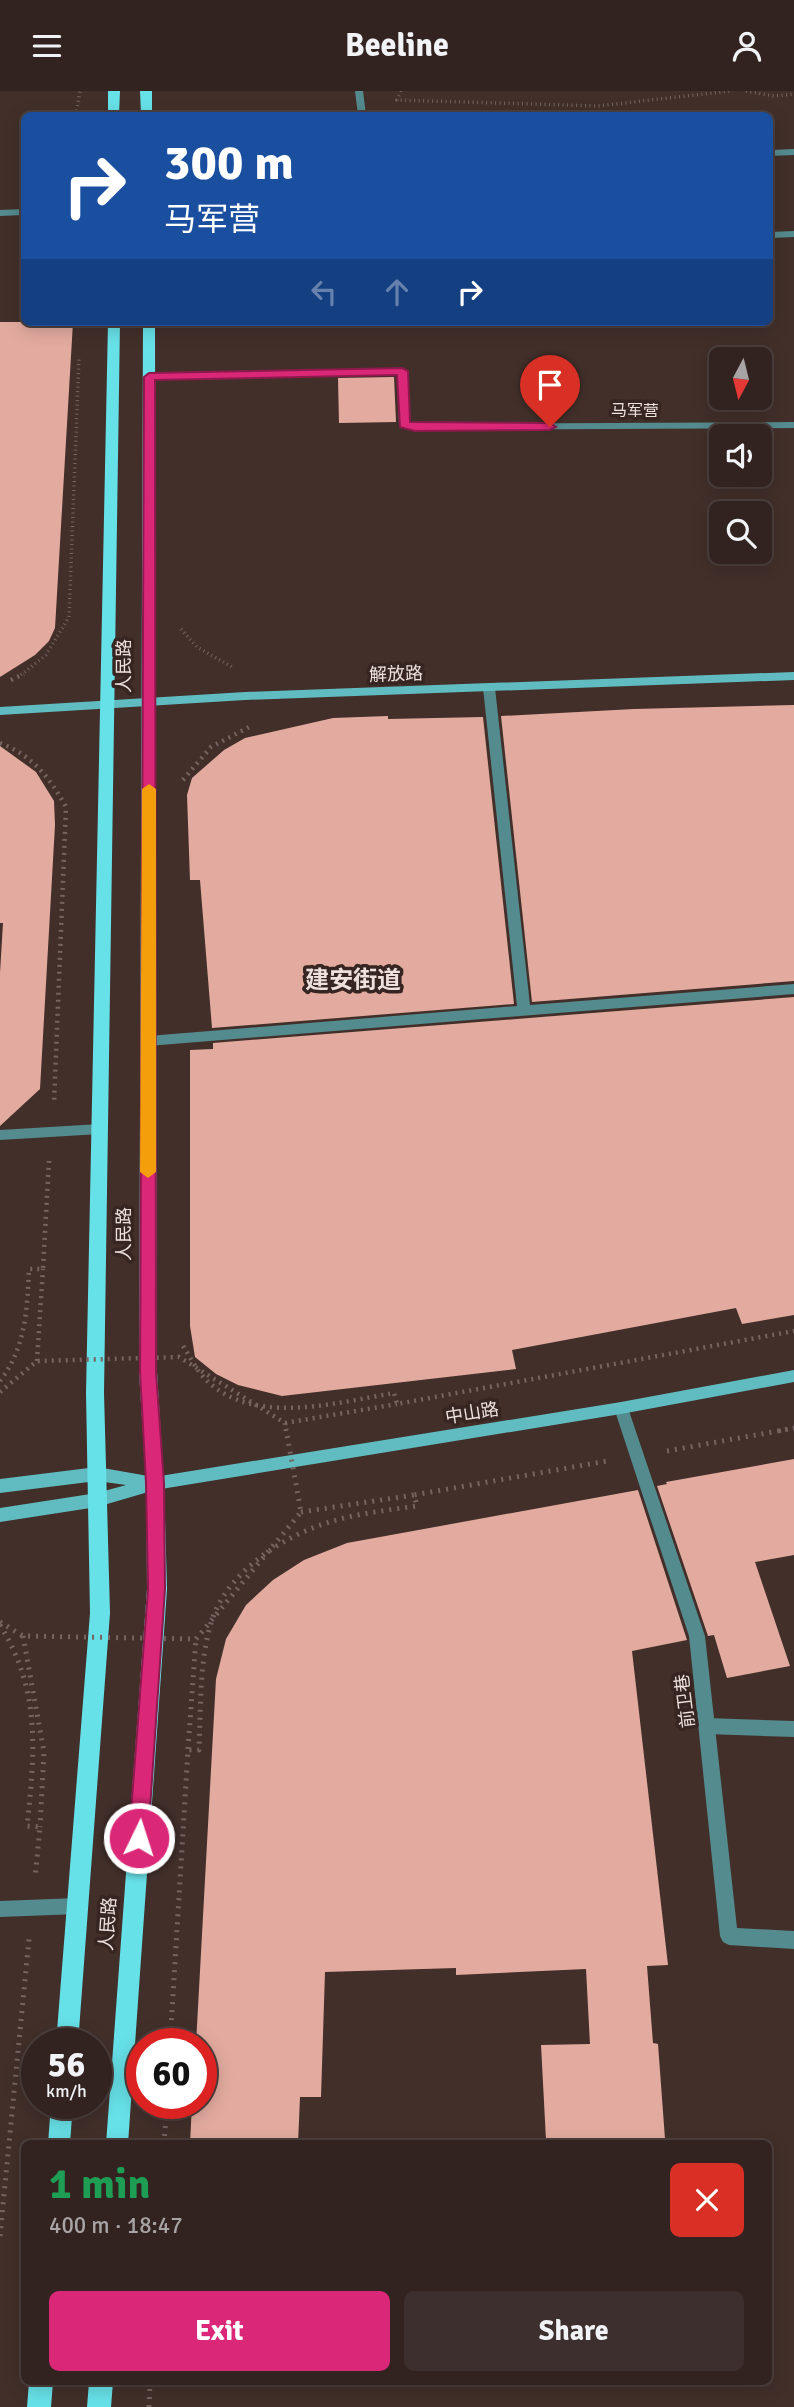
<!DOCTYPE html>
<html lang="en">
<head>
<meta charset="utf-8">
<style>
  body { margin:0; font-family:Signika,"Noto Sans SC",sans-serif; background:#3d2f2d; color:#f1f3f6; height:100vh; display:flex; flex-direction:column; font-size:26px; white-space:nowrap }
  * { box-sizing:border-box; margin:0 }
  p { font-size:23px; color:#a8a4a5 }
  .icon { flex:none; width:38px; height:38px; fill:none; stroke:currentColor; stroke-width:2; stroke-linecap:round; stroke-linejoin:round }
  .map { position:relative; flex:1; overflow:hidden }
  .details { position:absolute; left:21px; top:2049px; width:751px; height:245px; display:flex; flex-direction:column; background:#322320; border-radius:10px; box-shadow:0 4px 18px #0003,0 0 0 2px #4d403e }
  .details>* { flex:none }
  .guide { position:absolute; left:21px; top:21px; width:752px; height:214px; border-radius:10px; box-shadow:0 4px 18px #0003,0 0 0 2px #4d403e; background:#1a4fa0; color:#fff; overflow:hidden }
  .needle { width:46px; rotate:187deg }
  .controls { position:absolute; left:709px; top:256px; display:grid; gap:14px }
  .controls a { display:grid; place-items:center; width:63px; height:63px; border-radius:10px; background:#322320; box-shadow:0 4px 18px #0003,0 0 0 2px #4d403e; font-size:35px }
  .speed { position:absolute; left:21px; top:1937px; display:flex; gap:14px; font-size:35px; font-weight:700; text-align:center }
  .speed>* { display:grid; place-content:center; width:91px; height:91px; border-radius:50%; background:#322320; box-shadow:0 4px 18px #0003,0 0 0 2px #4d403e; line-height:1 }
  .speed small { font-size:18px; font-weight:400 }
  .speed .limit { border:10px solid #d22; background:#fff; color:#111 }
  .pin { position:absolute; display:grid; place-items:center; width:60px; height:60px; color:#fff; margin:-72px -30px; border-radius:50% 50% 50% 0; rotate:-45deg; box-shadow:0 0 7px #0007 }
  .pin .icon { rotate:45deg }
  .me { position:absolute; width:77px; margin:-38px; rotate:4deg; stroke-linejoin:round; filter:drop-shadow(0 0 5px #0008) }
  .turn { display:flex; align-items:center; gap:24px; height:147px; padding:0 28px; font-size:32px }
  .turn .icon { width:91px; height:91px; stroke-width:2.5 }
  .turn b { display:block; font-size:49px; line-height:60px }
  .lanes { display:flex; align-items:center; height:66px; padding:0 28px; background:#0003; justify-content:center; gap:35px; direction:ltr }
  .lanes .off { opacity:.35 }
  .round { display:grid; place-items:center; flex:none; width:74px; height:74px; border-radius:10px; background:#3d2f2d }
  .summary { display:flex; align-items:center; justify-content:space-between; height:119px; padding:0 28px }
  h1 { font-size:42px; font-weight:800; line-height:52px; color:#1e9e55 }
  .cta { display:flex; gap:14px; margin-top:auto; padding:14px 28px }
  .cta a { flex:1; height:80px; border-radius:10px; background:#db2777; color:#fff; font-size:28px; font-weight:800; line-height:80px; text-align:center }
  .cta a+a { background:#3d2f2d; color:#f1f3f6 }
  header { display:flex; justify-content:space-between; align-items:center; height:91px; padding:0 28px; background:#322320; font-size:32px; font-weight:800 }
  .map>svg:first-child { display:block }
  .building { fill:#e3ab9f }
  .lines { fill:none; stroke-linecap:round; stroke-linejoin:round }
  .path-far2 { stroke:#756460; stroke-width:3.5; stroke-dasharray:1 3.5; stroke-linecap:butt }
  .path-far1 { stroke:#756460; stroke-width:4.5; stroke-dasharray:2 5; stroke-linecap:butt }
  .path { stroke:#756460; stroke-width:5; stroke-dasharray:2 6; stroke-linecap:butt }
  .lane { fill:#548b8e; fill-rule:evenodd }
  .street { fill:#548b8e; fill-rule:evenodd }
  .secondary { fill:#60bcc1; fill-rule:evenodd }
  .primary { fill:#67e1e8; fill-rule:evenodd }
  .path-bridge-far1 { stroke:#756460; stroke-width:4.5; stroke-dasharray:2 5; stroke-linecap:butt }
  .path-bridge { stroke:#756460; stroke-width:5; stroke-dasharray:2 6; stroke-linecap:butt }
  .route { fill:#db2777; stroke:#8e194d; stroke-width:2 }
  .slow { fill:#f59e0b }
  .labels { text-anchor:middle; stroke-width:7; stroke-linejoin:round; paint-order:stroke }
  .far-street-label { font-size:16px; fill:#ede0dd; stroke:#372521 }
  .street-label { font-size:18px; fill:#ede0dd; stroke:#372521 }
  .district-label { font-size:24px; font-weight:bold; fill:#ede0dd; stroke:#372521 }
</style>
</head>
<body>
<header><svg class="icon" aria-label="menu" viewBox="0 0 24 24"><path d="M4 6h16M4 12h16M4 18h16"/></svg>Beeline<svg class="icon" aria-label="person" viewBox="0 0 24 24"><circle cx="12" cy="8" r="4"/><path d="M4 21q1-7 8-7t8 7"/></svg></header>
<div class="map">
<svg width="794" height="2316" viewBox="0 0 794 2316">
  <rect width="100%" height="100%" fill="#422f2a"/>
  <path class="building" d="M 0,231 L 73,231 L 55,537 L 49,550 L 35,564 L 0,586 Z
    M 394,286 L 396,331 L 339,332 L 338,287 Z
    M 794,614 L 794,890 L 532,911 L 501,625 L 634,618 Z
    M 388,625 L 388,628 L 483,626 L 514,913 L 212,937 L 200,789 L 190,789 L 187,704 L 192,687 L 224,659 L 245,647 L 333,627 Z
    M 0,655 L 36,681 L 54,710 L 55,734 L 40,998 L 0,1035 L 0,882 L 3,832 L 0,832 Z
    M 794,906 L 794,1224 L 742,1233 L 736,1217 L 512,1259 L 516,1278 L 282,1305 L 238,1294 L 216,1283 L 195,1266 L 190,1235 L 190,959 L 213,958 L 213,952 Z
    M 794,1368 L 794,1464 L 755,1471 L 790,1575 L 727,1587 L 714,1544 L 708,1545 L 657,1395 L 667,1393 L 666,1391 Z
    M 638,1399 L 687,1549 L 632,1560 L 668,1874 L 647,1875 L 653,1952 L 658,1953 L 665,2048 L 546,2049 L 541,1954 L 590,1953 L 586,1878 L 456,1884 L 456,1877 L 325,1881 L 321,2006 L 300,2006 L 298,2053 L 190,2053 L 192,2012 L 201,2012 L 201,1953 L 196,1953 L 216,1588 L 226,1548 L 246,1514 L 273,1489 L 304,1469 L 347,1452 Z"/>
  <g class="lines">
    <path class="path-far2" d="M 401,0 L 397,9 L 598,15 L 730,0
      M 746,0 L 774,5 L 794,3
      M 76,24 L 80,0
      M 181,538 L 197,556 L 232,576
      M 21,584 L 46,564 L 69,526 L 79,267"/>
    <path class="path-far1" d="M 11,589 L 24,583
      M 0,652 C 32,664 50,687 66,716 L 54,1012
      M 183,689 L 211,656 L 251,635
      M 183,1255 C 189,1264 194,1274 200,1282 C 245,1338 334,1312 394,1302 L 397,1313 L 794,1240
      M 37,1270 L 43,1178
      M 0,1290 C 26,1256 27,1219 29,1178 L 43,1178 L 49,1070
      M 285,1332 L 397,1313
      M 779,1340 L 794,1337"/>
    <path class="path" d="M 667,1360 L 789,1338
      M 301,1421 L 414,1404
      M 0,1534 C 41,1600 35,1661 27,1735 L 40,1736 L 35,1787
      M 23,1545 L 44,1661 L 40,1736
      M 188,1658 L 196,1548
      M 170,1953 L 188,1659 L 199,1659 C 201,1617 199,1572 211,1532 C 226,1481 284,1444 333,1430 C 360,1422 389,1419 417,1415 L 414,1404 L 607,1370
      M 164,2053 L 167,2012
      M 0,2145 L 29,1848
      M 149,2316 L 150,2291"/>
    <path class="lane" d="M 794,140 L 794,146 L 770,147 L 770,141 Z
      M 402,277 L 407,280 L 409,331 L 415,333 L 794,331 L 794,337 L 415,339 L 399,333 L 397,283 L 149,289 L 144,286 L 149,283 Z
      M 489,593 L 495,597 L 530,914 L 794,893 L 794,903 L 148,955 L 143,954 L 141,950 L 143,946 L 148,945 L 517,915 L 483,597 Z
      M 100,1033 L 107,1038 L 100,1043 L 0,1049 L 0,1039 Z
      M 707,1627 L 794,1630 L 794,1646 L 707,1643 L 701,1640 L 699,1635 L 701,1630 Z
      M 78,1807 L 84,1809 L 86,1815 L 84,1821 L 78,1823 L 0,1826 L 0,1810 Z"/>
    <path class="street" d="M 355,0 L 363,0 L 366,24 L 358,24 Z
      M 794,58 L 794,64 L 770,65 L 770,59 Z
      M 24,118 L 24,124 L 0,125 L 0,119 Z
      M 621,1311 L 626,1313 L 628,1317 L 705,1545 L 737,1837 L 794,1840 L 794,1858 L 729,1854 L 723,1851 L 720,1845 L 689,1545 L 614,1317 L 616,1313 Z"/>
    <path class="secondary" d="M 794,581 L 794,589 L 245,609 L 0,624 L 0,616 L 245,601 Z
      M 794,1279 L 794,1291 L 621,1323 L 155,1399 L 97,1416 L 0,1431 L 0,1417 L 97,1402 L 126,1394 L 97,1390 L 0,1402 L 0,1388 L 97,1376 L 154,1386 L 621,1311 Z"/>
    <path class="primary" d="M 108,0 L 120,0 L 119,24 L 108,24 Z
      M 140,0 L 152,0 L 152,24 L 141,24 Z
      M 108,231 L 120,231 L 104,1302 L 110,1522 L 78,1953 L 56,1953 L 90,1522 L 86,1302 Z
      M 143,231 L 155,231 L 157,1281 L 164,1392 L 167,1498 L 128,2053 L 106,2053 L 147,1498 L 146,1392 L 139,1281 Z
      M 51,2012 L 73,2012 L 70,2053 L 48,2053 Z
      M 29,2291 L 53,2291 L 51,2316 L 27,2316 Z
      M 89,2291 L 113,2291 L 111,2316 L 87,2316 Z"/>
    <path class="path-bridge-far1" d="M 0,1301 L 37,1270 L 179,1266 L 285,1332 L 286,1340"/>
    <path class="path-bridge" d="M 0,1531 L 23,1545 L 196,1548 L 301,1421 L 286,1338"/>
  </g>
  <path class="route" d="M 402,277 L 408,280 L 410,331 L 550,332 L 556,336 L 550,339 L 415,340 L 400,336 L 397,284 L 155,289 L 156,1281 L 164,1392 L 165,1498 L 148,1747 L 146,1754 L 139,1757 L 132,1754 L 129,1747 L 148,1498 L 146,1392 L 140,1281 L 144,286 L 149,282 Z"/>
  <path class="slow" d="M 149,693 L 156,698 L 156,1081 L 148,1087 L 140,1081 L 142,698 Z"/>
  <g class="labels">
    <g class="far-street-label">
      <text x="635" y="325">马军营</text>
    </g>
    <g class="street-label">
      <text transform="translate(124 575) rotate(-90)" y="6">人民路</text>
      <text transform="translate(396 583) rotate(-2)" y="6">解放路</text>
      <text transform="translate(124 1143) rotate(-90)" y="6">人民路</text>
      <text transform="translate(472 1322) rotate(-9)" y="6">中山路</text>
      <text transform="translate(685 1610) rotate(-97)" y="6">前卫巷</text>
      <text transform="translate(108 1833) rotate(-86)" y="6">人民路</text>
    </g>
    <g class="district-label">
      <text x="353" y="897">建安街道</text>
    </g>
  </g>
</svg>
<div class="controls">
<a><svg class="needle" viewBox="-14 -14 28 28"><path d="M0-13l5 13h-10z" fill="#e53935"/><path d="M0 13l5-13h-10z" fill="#a8a4a5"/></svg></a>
<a><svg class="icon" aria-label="sound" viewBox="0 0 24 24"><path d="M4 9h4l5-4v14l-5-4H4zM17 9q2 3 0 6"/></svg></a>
<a><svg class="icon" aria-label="search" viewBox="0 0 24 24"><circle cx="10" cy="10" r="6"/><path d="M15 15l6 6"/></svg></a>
</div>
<div class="speed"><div>56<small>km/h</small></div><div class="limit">60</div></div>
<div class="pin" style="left:550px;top:336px;background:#d93025"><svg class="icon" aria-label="arrive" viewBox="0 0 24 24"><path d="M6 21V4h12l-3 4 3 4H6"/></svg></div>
<svg class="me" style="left:139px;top:1747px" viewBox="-20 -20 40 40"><circle r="17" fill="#db2777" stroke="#fff" stroke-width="3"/><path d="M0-11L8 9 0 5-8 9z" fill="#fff"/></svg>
<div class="guide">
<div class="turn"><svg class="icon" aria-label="right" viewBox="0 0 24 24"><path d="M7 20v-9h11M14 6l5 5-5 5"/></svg><div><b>300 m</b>马军营</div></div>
<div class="lanes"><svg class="icon off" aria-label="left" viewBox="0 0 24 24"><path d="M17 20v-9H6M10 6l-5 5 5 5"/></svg><svg class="icon off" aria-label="ahead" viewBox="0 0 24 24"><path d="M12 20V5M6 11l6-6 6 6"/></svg><svg class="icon" aria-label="right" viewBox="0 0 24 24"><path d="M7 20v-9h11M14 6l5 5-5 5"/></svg></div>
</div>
<section class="details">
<div class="summary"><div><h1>1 min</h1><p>400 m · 18:47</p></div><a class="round" style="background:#d93025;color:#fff"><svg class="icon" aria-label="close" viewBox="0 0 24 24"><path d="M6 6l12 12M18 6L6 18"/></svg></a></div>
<div class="cta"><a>Exit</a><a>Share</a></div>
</section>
</div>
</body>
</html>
